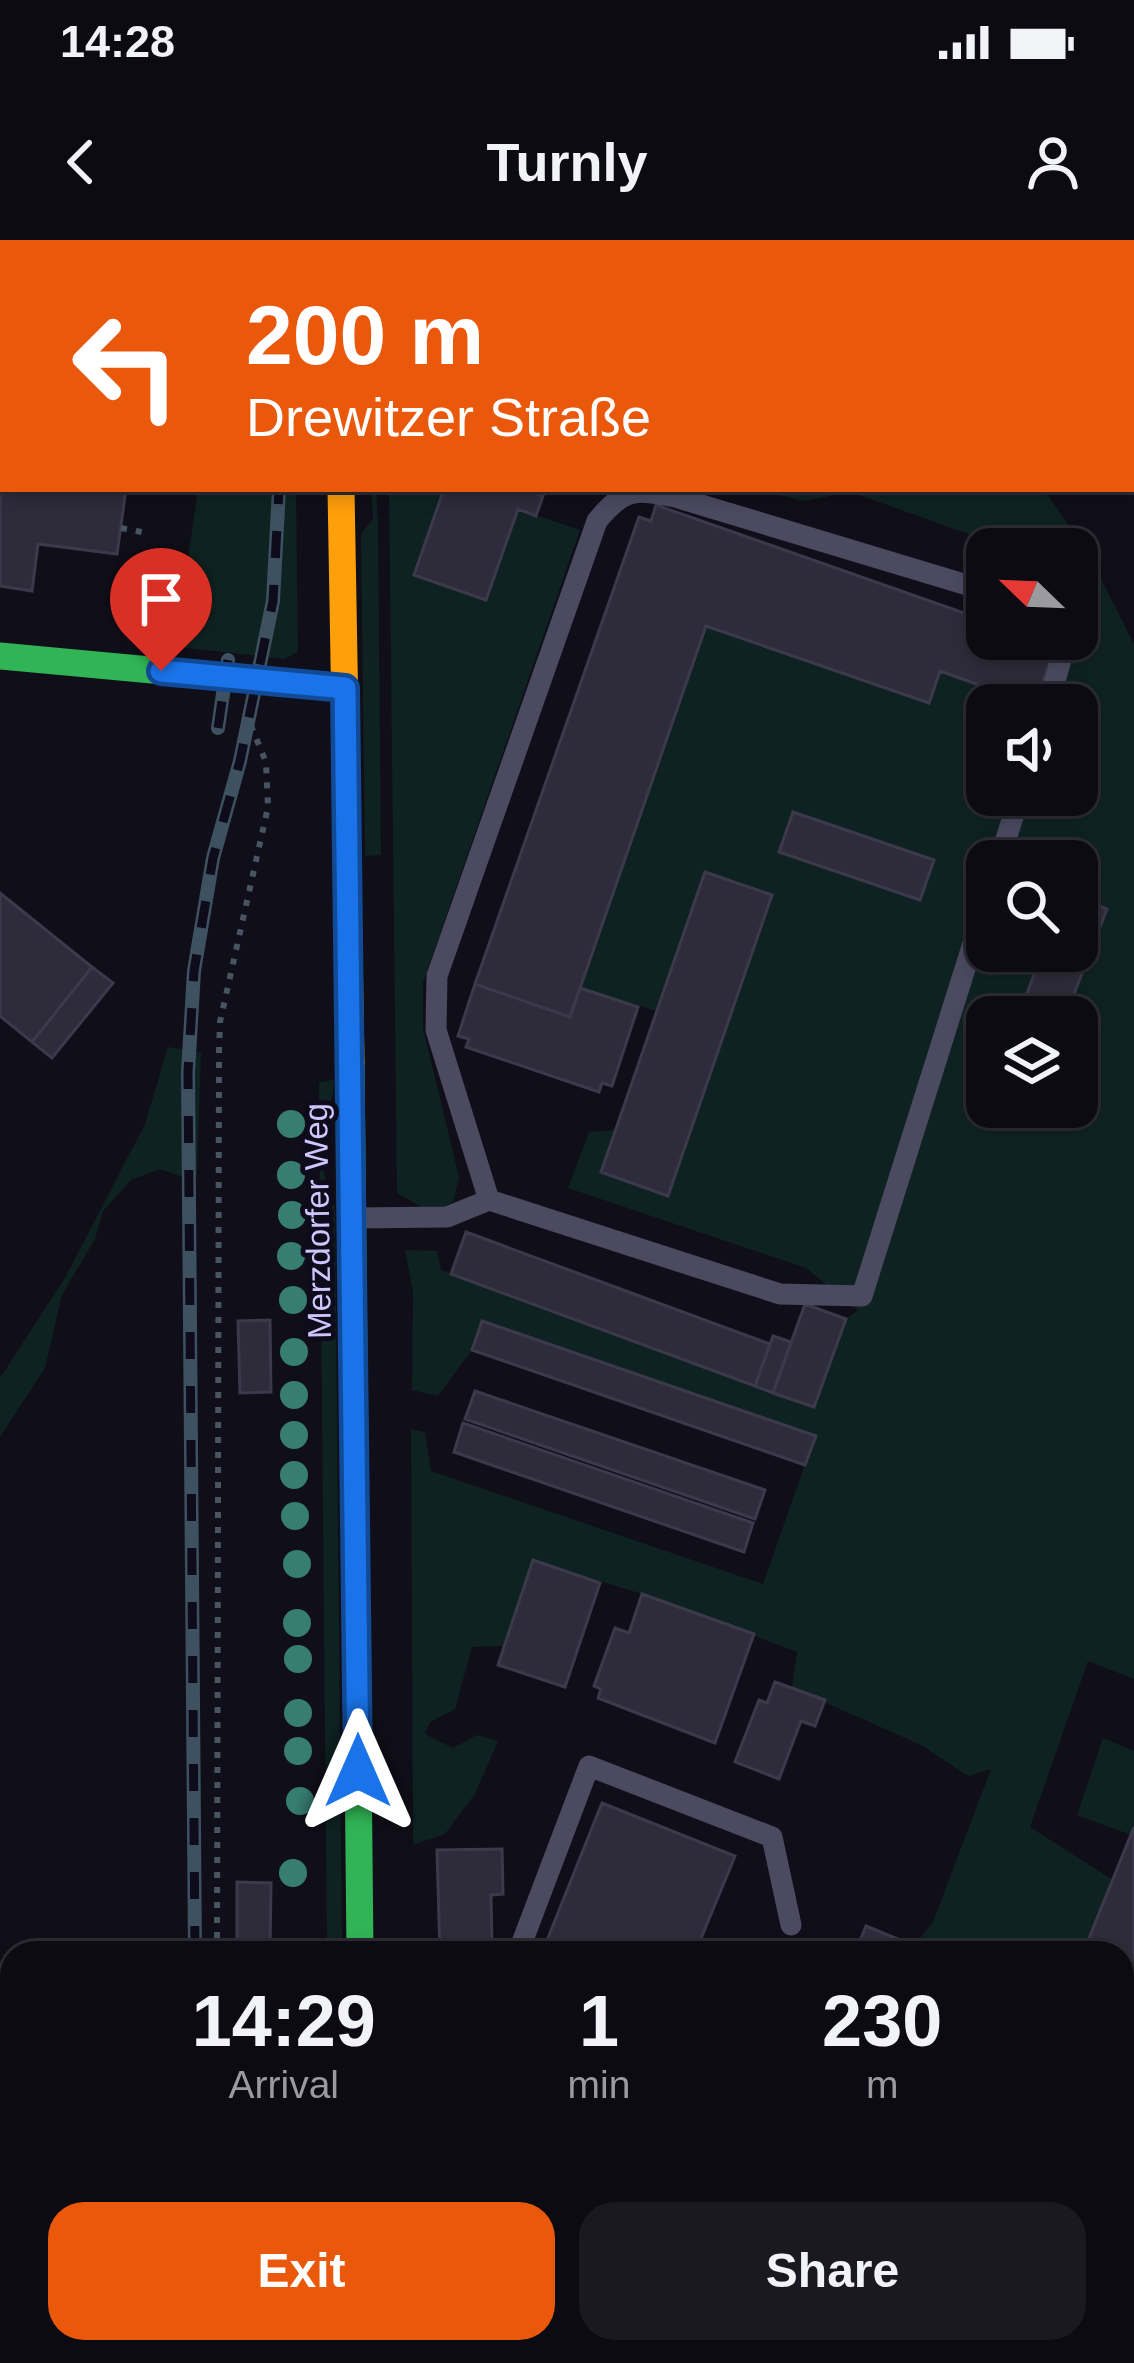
<!DOCTYPE html>
<html lang="en">
<head>
<meta charset="utf-8">
<style>
  body { margin:0; font-family:Helvetica,sans-serif; background:#1a1820; color:#f1f3f6; height:100vh; display:flex; flex-direction:column; font-size:45px; white-space:nowrap }
  * { box-sizing:border-box; margin:0 }
  p { font-size:39px; color:#9a9a9f }
  .icon { flex:none; width:66px; height:66px; fill:none; stroke:currentColor; stroke-width:2; stroke-linecap:round; stroke-linejoin:round }
  .map { position:relative; flex:1; overflow:hidden }
  .sheet { position:absolute; left:0px; top:1701px; width:1134px; height:423px; display:flex; flex-direction:column; background:#0c0a12; border-radius:36px 36px 0 0; box-shadow:0 6px 18px #0003,0 0 0 3px #2c2b32 }
  .sheet>* { flex:none }
  .banner { position:absolute; left:0px; top:0px; width:1134px; height:252px; box-shadow:0 6px 18px #0003,0 0 0 3px #2c2b32; background:#ea580c; color:#fff; overflow:hidden }
  .needle { width:78px; rotate:293deg }
  .controls { position:absolute; left:966px; top:288px; display:grid; gap:24px }
  .controls a { display:grid; place-items:center; width:132px; height:132px; border-radius:24px; background:#0c0a12; box-shadow:0 6px 18px #0003,0 0 0 3px #2c2b32; font-size:60px }
  .pin { position:absolute; display:grid; place-items:center; width:102px; height:102px; color:#fff; margin:-123px -51px; border-radius:50% 50% 50% 0; rotate:-45deg; box-shadow:0 0 12px #0007 }
  .pin .icon { rotate:45deg }
  .me { position:absolute; width:132px; margin:-66px; rotate:0deg; stroke-linejoin:round; filter:drop-shadow(0 0 9px #0008) }
  .turn { display:flex; align-items:center; gap:42px; height:252px; padding:0 48px; font-size:54px }
  .turn .icon { width:156px; height:156px; stroke-width:2.5 }
  .turn b { display:block; font-size:84px; line-height:102px }
  .eta { display:flex; justify-content:space-evenly; align-items:center; height:204px; text-align:center }
  .eta b { font-size:72px; font-weight:800; line-height:84px }
  .primary-button { display:flex; gap:24px; margin-top:auto; padding:24px 48px }
  .primary-button a { flex:1; height:138px; border-radius:36px; background:#ea580c; color:#fff; font-size:48px; font-weight:800; line-height:138px; text-align:center }
  .primary-button a+a { background:#1a1820; color:#f1f3f6 }
  .status { display:flex; justify-content:space-between; align-items:center; height:84px; padding:0 60px; background:#0c0a12; direction:ltr }
  .status svg { height:33px; fill:currentColor }
  header { display:flex; justify-content:space-between; align-items:center; height:156px; padding:0 48px; background:#0c0a12; font-size:54px; font-weight:800 }
  .map>svg:first-child { display:block }
  .green { fill:#0f2222; fill-rule:evenodd }
  .building { fill:#2e2b3b; stroke:#3c394c; stroke-width:3 }
  .lines { fill:none; stroke-linecap:round; stroke-linejoin:round }
  .path { stroke:#475561; stroke-width:6; stroke-dasharray:6 9; stroke-linecap:butt }
  .lane { stroke:#4b4a61; stroke-width:21 }
  .fast { stroke:#30b455; stroke-width:27 }
  .slow { stroke:#ff9f0a; stroke-width:27 }
  .jam { stroke:#e5322d; stroke-width:27 }
  .rail-casing { stroke:#3e5160; stroke-width:14 }
  .rail { stroke:#0e0b1b; stroke-width:9; stroke-dasharray:27; stroke-linecap:butt }
  .tree { fill:#377e71 }
  .route-casing { stroke:#114b97; stroke-width:30 }
  .route { stroke:#1a73e8; stroke-width:21 }
  .labels { text-anchor:middle; stroke-width:10; stroke-linejoin:round; paint-order:stroke }
  .street-label { font-size:33px; fill:#cdc7fd; stroke:#0e0b1b }
</style>
</head>
<body>
<div class="status"><b>14:28</b><svg viewBox="0 0 49 12"><path d="M0 12V9h3v3zM5 12V6h3v6zM10 12V3h3v9zM15 12V0h3v12zM26 1h20v11H26zM47 4h2v5h-2z"/></svg></div>
<header><svg class="icon" aria-label="back" viewBox="0 0 24 24"><path d="M15 5l-7 7 7 7"/></svg>Turnly<svg class="icon" aria-label="person" viewBox="0 0 24 24"><circle cx="12" cy="8" r="4"/><path d="M4 21q1-7 8-7t8 7"/></svg></header>
<div class="map">
<svg width="1134" height="2123" viewBox="0 0 1134 2123">
  <rect width="100%" height="100%" fill="#100e18"/>
  <path class="green" d="M 198,249 L 296,249 L 298,412 L 284,419 L 169,406 L 153,377 L 179,380 Z
    M 371,249 L 376,249 L 378,283 L 381,615 L 365,616 L 361,294 L 373,279 Z
    M 389,249 L 444,249 L 414,335 L 485,360 L 518,269 L 580,290 L 423,743 L 423,788 L 459,937 L 453,962 L 432,973 L 397,953 Z
    M 753,249 L 1043,249 L 1086,309 L 1134,404 L 1134,1439 L 1088,1421 L 1030,1587 L 1113,1640 L 1083,1713 L 908,1713 L 933,1682 L 991,1529 L 968,1536 L 921,1505 L 792,1448 L 797,1412 L 642,1354 L 534,1321 L 503,1406 L 472,1407 L 455,1469 L 430,1482 L 425,1494 L 453,1508 L 477,1495 L 498,1501 L 475,1554 L 445,1594 L 413,1605 L 411,1189 L 425,1192 L 431,1231 L 763,1344 L 815,1196 L 482,1081 L 472,1110 L 438,1156 L 412,1150 L 413,1053 L 405,1010 L 437,1011 L 441,1030 L 814,1166 L 846,1079 L 858,1070 L 806,1028 L 568,948 L 589,892 L 616,890 L 602,932 L 669,955 L 772,655 L 705,632 L 657,771 L 580,748 L 706,386 L 928,463 L 940,431 L 1035,464 L 1073,399 L 1077,399 L 1077,309 L 1010,309 L 851,252 L 804,261 ZM 1066,463 L 1077,465 L 1077,555 L 987,555 L 987,465 ZM 987,621 L 1077,621 L 1077,711 L 987,711 ZM 987,777 L 1077,777 L 1077,867 L 987,867 Z
    M 168,807 L 201,813 L 197,935 L 183,937 L 160,929 L 131,940 L 103,971 L 95,999 L 62,1055 L 45,1128 L 0,1197 L 0,1138 L 66,1036 L 145,884 Z
    M 334,840 C 331,891 311,917 335,968 L 342,1713 L 327,1713 L 319,842 Z
    M 1103,1498 L 1134,1511 L 1134,1586 L 1131,1595 L 1077,1575 Z"/>
  <path class="building" d="M 0,152 L 3,249 L 126,249 L 117,314 L 38,304 L 32,351 L 0,346 Z
    M 444,249 L 525,249 L 543,256 L 536,276 L 518,269 L 486,360 L 414,335 Z
    M 656,265 L 987,381 L 987,399 L 1025,399 L 1021,411 L 1050,421 L 1035,465 L 940,431 L 929,463 L 706,386 L 570,777 L 475,744 L 639,277 L 651,281 Z
    M 793,572 L 934,620 L 920,660 L 779,612 Z
    M 705,632 L 772,655 L 668,956 L 601,932 Z
    M 0,653 L 92,727 L 32,802 L 0,776 Z
    M 1077,657 L 1107,669 L 1065,777 L 1018,777 L 1043,711 L 1077,711 Z
    M 92,727 L 113,743 L 52,818 L 32,802 Z
    M 475,744 L 570,777 L 580,748 L 638,767 L 612,846 L 602,843 L 599,852 L 466,807 L 469,799 L 458,796 Z
    M 466,992 L 770,1104 L 755,1146 L 451,1034 Z
    M 805,1064 L 846,1079 L 814,1167 L 773,1153 Z
    M 270,1080 L 271,1152 L 240,1153 L 238,1081 Z
    M 482,1081 L 816,1196 L 805,1225 L 472,1110 Z
    M 773,1096 L 791,1102 L 773,1153 L 755,1146 Z
    M 475,1151 L 765,1250 L 755,1279 L 465,1179 Z
    M 463,1183 L 753,1283 L 744,1312 L 454,1212 Z
    M 533,1320 L 600,1343 L 565,1447 L 498,1425 Z
    M 642,1354 L 754,1394 L 715,1503 L 598,1458 L 601,1449 L 594,1446 L 615,1388 L 629,1393 Z
    M 775,1442 L 825,1460 L 815,1486 L 801,1481 L 779,1539 L 735,1522 L 759,1460 L 767,1463 Z
    M 602,1563 L 735,1616 L 695,1713 L 542,1713 Z
    M 1134,1587 L 1134,1816 L 1122,1811 L 1122,1713 L 1083,1713 Z
    M 502,1609 L 503,1654 L 491,1655 L 492,1707 L 484,1707 L 484,1713 L 440,1713 L 437,1610 Z
    M 237,1642 L 271,1643 L 270,1713 L 237,1713 Z
    M 866,1686 L 903,1701 L 899,1713 L 855,1713 Z
    M 0,1889 L 12,1889 L 12,1951 L 0,1951 Z"/>
  <g class="lines">
    <path class="path" d="M 121,288 L 147,293
      M 217,1713 L 219,812 L 220,782 L 268,567 L 266,522 L 251,486"/>
    <path class="lane" d="M 630,0 L 638,3
      M 708,3 L 709,0
      M 1048,465 L 1067,399
      M 999,621 L 1020,555
      M 489,960 L 436,790 L 437,736 L 597,281 C 624,248 635,249 675,257 L 987,351
      M 354,978 L 447,977 L 489,960 L 780,1054 L 862,1056 L 987,659
      M 518,1713 L 589,1526 L 772,1597 L 791,1685"/>
    <path class="fast" d="M 0,416 L 345,448
      M 351,822 L 360,1713
      M 363,2112 L 363,2123"/>
    <path class="slow" d="M 341,249 L 351,822"/>
    <path class="jam" d="M 336,0 L 336,3"/>
    <g class="rail-casing">
      <path id="rail" d="M 258,0 L 259,3
        M 936,0 L 940,3
        M 977,0 L 982,3
        M 1131,97 L 1134,99
        M 1131,125 L 1134,127
        M 218,488 L 228,420
        M 195,1713 L 188,832 L 194,731 L 213,618 L 240,521 L 273,361 L 279,249"/>
    </g>
    <use href="#rail" class="rail"/>
  </g>
  <g class="tree">
    <circle cx="291" cy="884" r="14"/>
    <circle cx="291" cy="935" r="14"/>
    <circle cx="292" cy="975" r="14"/>
    <circle cx="291" cy="1016" r="14"/>
    <circle cx="293" cy="1060" r="14"/>
    <circle cx="294" cy="1112" r="14"/>
    <circle cx="294" cy="1155" r="14"/>
    <circle cx="294" cy="1195" r="14"/>
    <circle cx="294" cy="1235" r="14"/>
    <circle cx="295" cy="1276" r="14"/>
    <circle cx="297" cy="1324" r="14"/>
    <circle cx="297" cy="1383" r="14"/>
    <circle cx="298" cy="1419" r="14"/>
    <circle cx="298" cy="1473" r="14"/>
    <circle cx="298" cy="1511" r="14"/>
    <circle cx="300" cy="1561" r="14"/>
    <circle cx="293" cy="1633" r="14"/>
  </g>
  <g class="lines">
    <g class="route-casing">
      <path id="route" d="M 161,431 L 345,448 L 358,1531"/>
    </g>
    <use href="#route" class="route"/>
  </g>
  <g class="labels">
    <g class="street-label">
      <text transform="translate(317 981) rotate(-91)" y="12">Merzdorfer Weg</text>
    </g>
  </g>
</svg>
<div class="controls">
<a><svg class="needle" viewBox="-14 -14 28 28"><path d="M0-13l5 13h-10z" fill="#e53935"/><path d="M0 13l5-13h-10z" fill="#9a9a9f"/></svg></a>
<a><svg class="icon" aria-label="sound" viewBox="0 0 24 24"><path d="M4 9h4l5-4v14l-5-4H4zM17 9q2 3 0 6"/></svg></a>
<a><svg class="icon" aria-label="search" viewBox="0 0 24 24"><circle cx="10" cy="10" r="6"/><path d="M15 15l6 6"/></svg></a>
<a><svg class="icon" aria-label="layers" viewBox="0 0 24 24"><path d="M12 4l9 5-9 5-9-5zM3 14l9 5 9-5"/></svg></a>
</div>
<div class="pin" style="left:161px;top:431px;background:#d93025"><svg class="icon" aria-label="arrive" viewBox="0 0 24 24"><path d="M6 21V4h12l-3 4 3 4H6"/></svg></div>
<svg class="me" style="left:358px;top:1531px" viewBox="-20 -20 40 40"><path d="M0-17L14 15 0 8-14 15z" fill="#1a73e8" stroke="#fff" stroke-width="4"/></svg>
<div class="banner">
<div class="turn"><svg class="icon" aria-label="left" viewBox="0 0 24 24"><path d="M17 20v-9H6M10 6l-5 5 5 5"/></svg><div><b>200 m</b>Drewitzer Straße</div></div>
</div>
<section class="sheet">
<div class="eta">
<div><b>14:29</b><p>Arrival</p></div>
<div><b>1</b><p>min</p></div>
<div><b>230</b><p>m</p></div>
</div>
<div class="primary-button"><a>Exit</a><a>Share</a></div>
</section>
</div>
</body>
</html>
